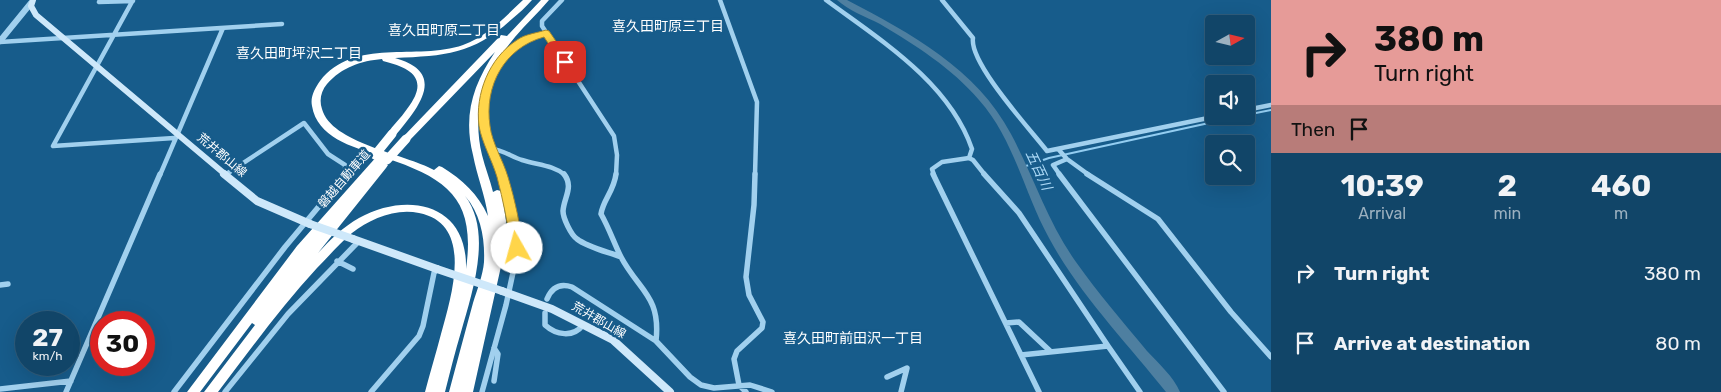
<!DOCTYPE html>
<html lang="en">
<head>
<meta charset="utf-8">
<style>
  body { margin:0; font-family:Rubik,"Noto Sans JP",sans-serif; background:#1a4c6e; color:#f1f3f6; height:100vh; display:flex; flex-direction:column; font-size:19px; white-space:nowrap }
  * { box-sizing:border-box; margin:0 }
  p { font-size:16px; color:#9cb1c0 }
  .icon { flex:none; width:28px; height:28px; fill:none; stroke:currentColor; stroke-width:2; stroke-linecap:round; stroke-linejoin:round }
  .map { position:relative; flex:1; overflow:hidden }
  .side { display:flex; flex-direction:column; background:#114568; width:450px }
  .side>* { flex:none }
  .top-card { background:#e69b98; color:#111; overflow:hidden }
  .needle { width:32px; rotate:82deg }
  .tools { position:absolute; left:1205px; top:15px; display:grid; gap:10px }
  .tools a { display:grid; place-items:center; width:50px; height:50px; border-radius:5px; background:#114568; box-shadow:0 5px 20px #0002,0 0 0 1px #305d7c; font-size:25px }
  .speed { position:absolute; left:15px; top:311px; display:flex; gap:10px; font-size:25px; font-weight:700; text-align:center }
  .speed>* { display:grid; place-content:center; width:65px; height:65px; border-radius:50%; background:#114568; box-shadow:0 5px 20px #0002,0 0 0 1px #305d7c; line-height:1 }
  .speed small { font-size:12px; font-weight:400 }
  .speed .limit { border:8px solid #d22; background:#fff; color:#111 }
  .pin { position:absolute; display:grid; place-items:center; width:42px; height:42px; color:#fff; margin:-21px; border-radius:10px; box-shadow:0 2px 8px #0006 }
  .me { position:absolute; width:55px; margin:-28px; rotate:353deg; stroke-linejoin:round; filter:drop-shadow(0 0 4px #0008) }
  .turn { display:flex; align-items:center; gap:18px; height:105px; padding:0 20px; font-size:22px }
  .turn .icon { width:65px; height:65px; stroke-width:2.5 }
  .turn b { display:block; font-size:35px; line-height:42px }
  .then { display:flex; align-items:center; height:48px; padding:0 20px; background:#0003; gap:10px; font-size:19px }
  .eta { display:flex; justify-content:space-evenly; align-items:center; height:85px; text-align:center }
  .eta b { font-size:30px; font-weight:700; line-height:35px }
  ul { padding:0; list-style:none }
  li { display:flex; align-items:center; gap:15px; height:70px; padding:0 20px }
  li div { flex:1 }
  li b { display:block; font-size:19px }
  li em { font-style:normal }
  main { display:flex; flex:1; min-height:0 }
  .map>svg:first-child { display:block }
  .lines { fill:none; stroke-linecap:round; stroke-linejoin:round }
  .stream { stroke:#93cdf1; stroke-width:2 }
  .river { fill:#4e7fa0; fill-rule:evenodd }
  .minor-far1 { stroke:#a1d0ee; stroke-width:4.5 }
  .minor { stroke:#a1d0ee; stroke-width:5.5 }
  .tertiary { stroke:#a1d0ee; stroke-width:6 }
  .secondary-far1 { stroke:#cee8fa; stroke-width:6 }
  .secondary { stroke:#cee8fa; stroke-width:8 }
  .motorway { fill:#fff; fill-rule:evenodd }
  .secondary-bridge { stroke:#cee8fa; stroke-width:8 }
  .motorway-bridge { stroke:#fff; stroke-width:9 }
  .route { fill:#ffd54a; stroke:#a68a30 }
  .labels { text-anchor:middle; stroke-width:5; stroke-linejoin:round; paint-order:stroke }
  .street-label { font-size:12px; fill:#fff; stroke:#175c8b }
  .neighbourhood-label { font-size:14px; fill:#fff; stroke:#175c8b }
  .water-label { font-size:14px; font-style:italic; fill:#acd9f6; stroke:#175c8b }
</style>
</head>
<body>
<main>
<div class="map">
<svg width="1271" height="392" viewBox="0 0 1271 392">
  <rect width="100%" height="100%" fill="#175c8b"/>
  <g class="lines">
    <path class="stream" d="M 1246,115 L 1271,110
      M 1023,167 L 1049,158 L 1241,116"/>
    <path class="river" d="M 837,0 L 847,0 C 910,33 977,69 1011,134 C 1034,177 1048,223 1076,262 C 1098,293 1123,322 1147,351 C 1158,363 1174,377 1180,392 L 1166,392 C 1127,343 1079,294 1049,238 C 1024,193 1014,139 979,100 C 952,68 915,45 880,24 C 866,17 848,10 837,0 Z"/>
    <path class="minor-far1" d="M 100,0 L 99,2 L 133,1
      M 133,0 L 53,146 L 174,138
      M 562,0 L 542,21 L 542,26 L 614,136 L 617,155 L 616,175
      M 720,0 L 757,102 L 755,175
      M 826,0 C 880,40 949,82 972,149 L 969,158
      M 942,0 L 973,38 C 969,63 1030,129 1047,151 L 1218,116
      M 0,42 L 282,24
      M 1246,110 L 1271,105
      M 492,149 C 503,150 512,157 522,160 C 537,165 553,165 565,175
      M 1059,150 L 1067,159 L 1089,175
      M 160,175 L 223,28
      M 225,175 L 304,123 L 328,154 L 345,165 L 345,175
      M 501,175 C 495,157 487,138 484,119 C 478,77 508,45 546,33
      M 934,175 L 932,169 L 942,162 L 969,158 L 973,160 L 985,175
      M 1060,175 L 1053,165 L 1067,159"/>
    <path class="minor" d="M 564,174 C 574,187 564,197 563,211 C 563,218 571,235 577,239 C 587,247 608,252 621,257
      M 616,174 C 614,191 603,200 601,214 C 609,228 614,243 621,257 C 639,291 661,296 656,341
      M 933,174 L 1021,355
      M 984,174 L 1019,213 L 1108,346 L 1021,355
      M 1059,174 L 1224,392
      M 1087,174 L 1158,219 L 1231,312 L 1271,357
      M 225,175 L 227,174
      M 337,261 L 353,269
      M 0,285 L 8,284
      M 547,299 C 552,287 560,283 572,287 L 656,341 L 690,377 L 701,385 L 714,388 L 750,385 L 772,392
      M 545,313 L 545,325 C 556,335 573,338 583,325
      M 1006,323 L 1019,322 L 1050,351
      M 1108,346 L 1140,392
      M 494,348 L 498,354 L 494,381
      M 1021,355 L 1039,392
      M 887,377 L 907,368 L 901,392
      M 0,389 L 71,381
      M 66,392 L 160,174
      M 174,392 L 285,247 L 346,174
      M 225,392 L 288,314 L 358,242
      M 371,392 L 419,336 L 423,326 L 434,273 L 437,269
      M 482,392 L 506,305 L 517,254 L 514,220 L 501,174
      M 746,392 L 739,385 L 734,359 L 737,351 L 762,328 L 763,322 L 749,295 L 746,277 L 754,205 L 755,174"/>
    <path class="tertiary" d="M 0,41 L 31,3"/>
    <path class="secondary-far1" d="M 33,0 L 31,6 L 36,15 L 226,175"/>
    <path class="secondary" d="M 224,174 L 257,201 L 310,224
      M 353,239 L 437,269
      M 502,291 L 552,309 L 613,340 L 670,392"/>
    <path class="motorway" d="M 523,0 L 532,0 C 526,7 519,13 512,19 C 474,54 446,56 395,58 C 449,73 417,109 395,136 L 389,136 L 387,134 C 393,125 401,118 407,109 C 430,79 412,68 383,61 L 382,59 C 361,61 342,67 327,84 C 321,91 319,100 322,109 C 331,143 405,154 434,170 L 439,166 L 442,167 C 463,180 478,194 488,216 C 485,195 477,176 473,155 C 463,115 473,85 495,52 L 409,141 L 406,142 L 401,139 L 501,35 L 507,36 L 541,0 L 549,0 C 538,13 526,24 515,37 C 485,73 471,108 482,155 C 485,167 490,180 493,192 L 497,190 L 501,191 L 502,194 L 506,221 L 504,253 L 473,392 L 449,392 C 457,362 465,332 473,303 C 477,290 483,275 484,262 C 485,239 481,214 465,196 C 493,232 472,293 461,332 C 455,352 450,372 445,392 L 425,392 C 430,373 436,353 441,334 C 451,297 475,224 419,213 C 395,208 370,219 352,233 C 339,244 329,256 317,268 C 281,307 250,350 218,392 L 204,392 L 255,325 L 252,323 L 200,392 L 187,392 L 297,246 L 378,155 C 352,147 317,137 312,106 C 310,97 315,88 320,81 C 354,37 417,61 463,45 C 487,36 505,17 523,0 ZM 386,158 C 448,179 476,199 466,269 C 468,204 408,191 359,218 C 343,227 330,240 318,253 L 386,168 L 388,165 L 384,162 Z"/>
    <path class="secondary-bridge" d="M 310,224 L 353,239
      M 437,269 L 502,291"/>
    <path class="motorway-bridge" d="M 375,155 L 392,134
      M 387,160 L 406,139"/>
  </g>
  <path class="route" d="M 546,30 L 549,31 L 569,60 L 569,64 L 562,64 L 544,37 C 504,48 484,86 490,126 C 492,143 503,160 508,177 C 515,200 520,224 523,248 L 521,252 L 512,252 L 511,248 C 508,224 503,200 497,177 C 492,160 482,143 479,126 C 475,94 489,58 517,40 C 525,34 537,33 546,30 Z"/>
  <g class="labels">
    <g class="street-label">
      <text transform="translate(222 155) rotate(40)" y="4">荒井郡山線</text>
      <text transform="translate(344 179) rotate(-49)" y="4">磐越自動車道</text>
      <text transform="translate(599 320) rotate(30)" y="4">荒井郡山線</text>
    </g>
    <g class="neighbourhood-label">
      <text x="668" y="31">喜久田町原三丁目</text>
      <text x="444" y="35">喜久田町原二丁目</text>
      <text x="299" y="58">喜久田町坪沢二丁目</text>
      <text x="853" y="343">喜久田町前田沢一丁目</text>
    </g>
    <g class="water-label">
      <text transform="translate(1039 170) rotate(65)" y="5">五百川</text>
    </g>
  </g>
</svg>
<div class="tools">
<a><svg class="needle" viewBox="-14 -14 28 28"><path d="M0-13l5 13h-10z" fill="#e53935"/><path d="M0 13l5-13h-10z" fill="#9cb1c0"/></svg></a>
<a><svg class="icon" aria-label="sound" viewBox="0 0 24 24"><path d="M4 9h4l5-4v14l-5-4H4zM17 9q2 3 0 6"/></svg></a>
<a><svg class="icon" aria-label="search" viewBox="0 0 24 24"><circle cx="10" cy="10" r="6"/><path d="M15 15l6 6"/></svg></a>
</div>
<div class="speed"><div>27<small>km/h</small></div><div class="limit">30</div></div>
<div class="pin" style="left:565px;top:62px;background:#d93025"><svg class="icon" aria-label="arrive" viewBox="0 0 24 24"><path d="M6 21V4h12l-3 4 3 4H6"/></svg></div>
<svg class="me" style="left:517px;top:248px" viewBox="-20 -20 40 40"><circle r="19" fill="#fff"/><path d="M0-13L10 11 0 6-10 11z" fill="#ffd54a"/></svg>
</div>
<section class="side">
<div class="top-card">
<div class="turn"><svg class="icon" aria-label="right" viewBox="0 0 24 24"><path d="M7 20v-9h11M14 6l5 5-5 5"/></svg><div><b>380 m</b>Turn right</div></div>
<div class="then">Then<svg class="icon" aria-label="arrive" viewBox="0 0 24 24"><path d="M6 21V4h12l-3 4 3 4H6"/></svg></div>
</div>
<div class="eta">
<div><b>10:39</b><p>Arrival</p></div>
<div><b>2</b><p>min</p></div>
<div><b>460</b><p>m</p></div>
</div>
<ul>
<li><svg class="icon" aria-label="right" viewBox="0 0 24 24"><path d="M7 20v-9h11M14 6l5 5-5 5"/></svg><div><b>Turn right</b></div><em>380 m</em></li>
<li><svg class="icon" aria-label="arrive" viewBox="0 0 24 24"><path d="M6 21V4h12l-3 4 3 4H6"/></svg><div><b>Arrive at destination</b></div><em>80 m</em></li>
</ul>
</section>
</main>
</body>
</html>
